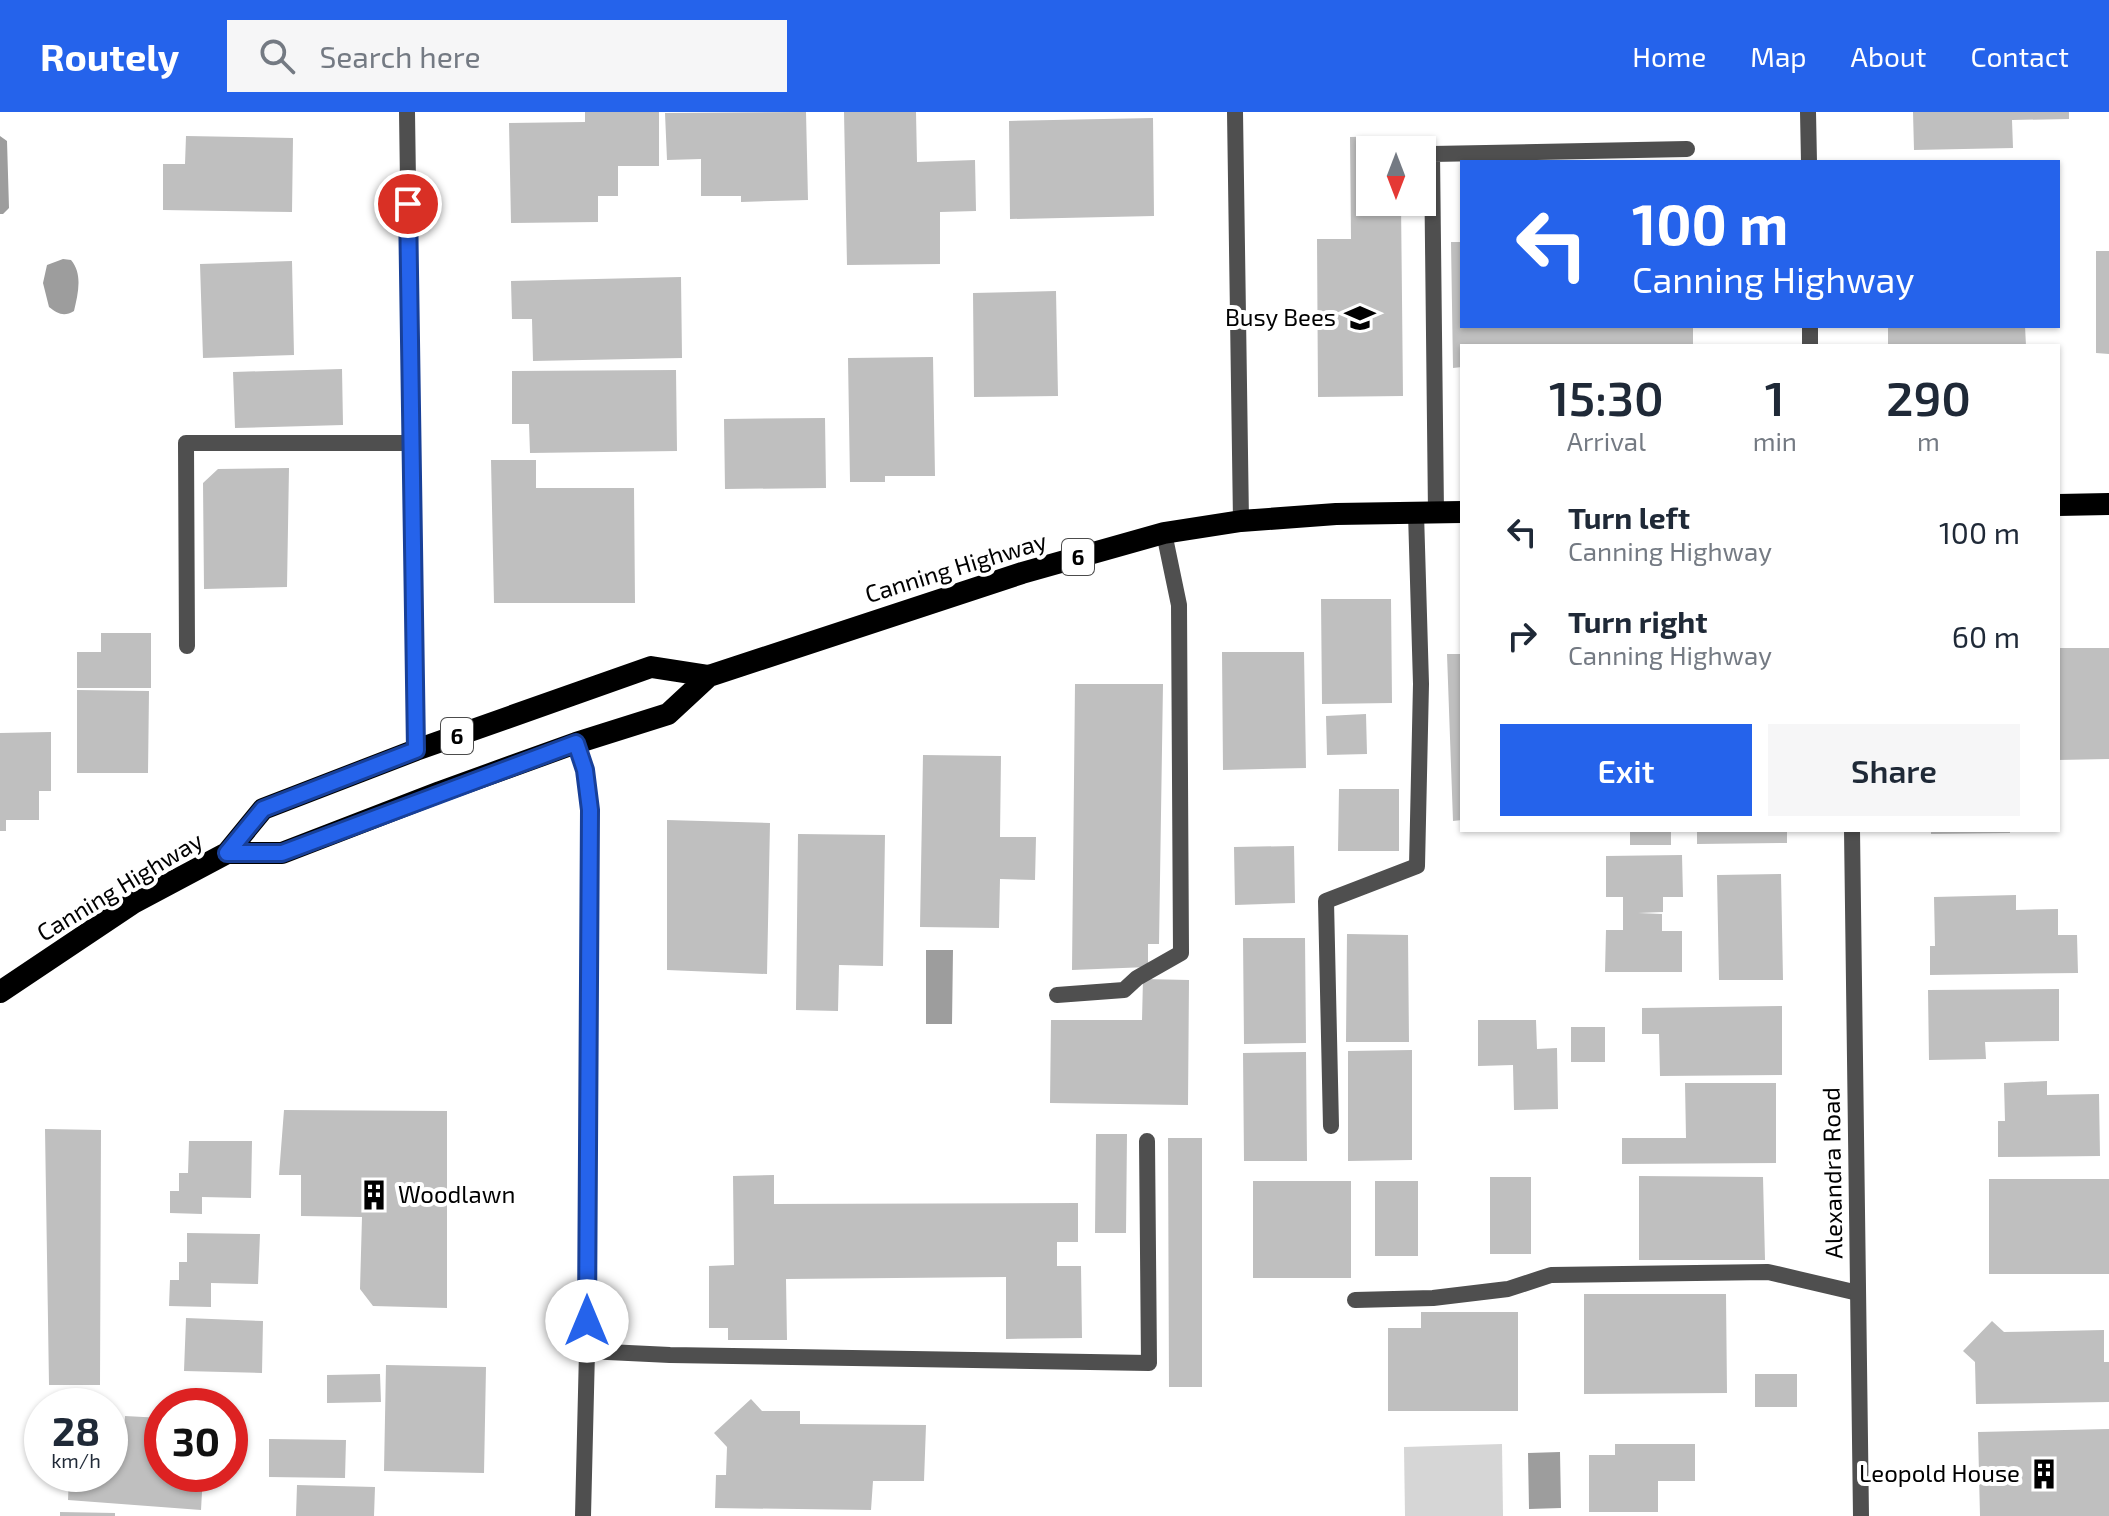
<!DOCTYPE html>
<html lang="en">
<head>
<meta charset="utf-8">
<style>
  body { margin:0; font-family:"Exo 2",sans-serif; background:#f6f6f7; color:#1f2937; height:100vh; display:flex; flex-direction:column; font-size:30px; white-space:nowrap }
  * { box-sizing:border-box; margin:0 }
  p { font-size:26px; color:#747a83 }
  .icon { flex:none; width:44px; height:44px; fill:none; stroke:currentColor; stroke-width:2; stroke-linecap:round; stroke-linejoin:round }
  .map { position:relative; flex:1; overflow:hidden }
  .side { position:absolute; left:1460px; top:232px; width:600px; height:488px; display:flex; flex-direction:column; background:#fff; border-radius:0px; box-shadow:0 2px 6px #0004 }
  .side>* { flex:none }
  .banner { position:absolute; left:1460px; top:48px; width:600px; height:168px; border-radius:0px; box-shadow:0 2px 6px #0004; background:#2563eb; color:#fff; overflow:hidden }
  .needle { width:52px; rotate:180deg }
  .tools { position:absolute; left:1356px; top:24px; display:grid; gap:16px }
  .tools a { display:grid; place-items:center; width:80px; height:80px; border-radius:0px; background:#fff; box-shadow:0 2px 6px #0004; font-size:40px }
  .speed { position:absolute; left:24px; top:1276px; display:flex; gap:16px; font-size:40px; font-weight:700; text-align:center }
  .speed>* { display:grid; place-content:center; width:104px; height:104px; border-radius:50%; background:#fff; box-shadow:0 2px 6px #0004; line-height:1 }
  .speed small { font-size:20px; font-weight:400 }
  .speed .limit { border:12px solid #d22; background:#fff; color:#111 }
  .pin { position:absolute; display:grid; place-items:center; width:68px; height:68px; color:#fff; margin:-34px; border:4px solid #fff; border-radius:50%; box-shadow:0 2px 8px #0007 }
  .me { position:absolute; width:88px; margin:-44px; rotate:0deg; stroke-linejoin:round; filter:drop-shadow(0 0 6px #0008) }
  .turn { display:flex; align-items:center; gap:28px; height:168px; padding:0 40px; font-size:36px }
  .turn .icon { width:104px; height:104px; stroke-width:2.5 }
  .turn b { display:block; font-size:56px; line-height:68px }
  .eta { display:flex; justify-content:space-evenly; align-items:center; height:136px; text-align:center }
  .eta b { font-size:48px; font-weight:600; line-height:56px }
  .button { display:flex; gap:16px; margin-top:auto; padding:16px 40px }
  .button a { flex:1; height:92px; border-radius:0px; background:#2563eb; color:#fff; font-size:32px; font-weight:600; line-height:92px; text-align:center }
  .button a+a { background:#f6f6f7; color:#1f2937 }
  ul { padding:0; list-style:none }
  li { display:flex; align-items:center; gap:24px; height:104px; padding:0 40px }
  li div { flex:1 }
  li b { display:block; font-size:30px }
  li em { font-style:normal }
  header { display:flex; align-items:center; gap:48px; box-sizing:border-box; height:112px; padding:0 40px; background:#2563eb; color:#fff }
  header strong { font-size:38px }
  nav { display:flex; gap:44px; margin-inline-start:auto; font-size:28px }
  .search { width:560px; height:72px; background:#f6f6f7; display:flex; align-items:center; gap:20px; box-sizing:border-box; padding:0 28px; border-radius:0px; color:#747a83; font-size:30px }
  .map>svg:first-child { display:block }
  .green { fill:#d6d6d6 }
  .water { fill:#9d9d9d }
  .building { fill:#bfbfbf }
  .lines { fill:none; stroke-linecap:round; stroke-linejoin:round }
  .service { stroke:#4f4f4f; stroke-width:16 }
  .minor { stroke:#4f4f4f; stroke-width:16 }
  .trunk { stroke:#000; stroke-width:22 }
  .route-casing { stroke:#184099; stroke-width:20 }
  .route { stroke:#2563eb; stroke-width:14 }
  .labels { text-anchor:middle; stroke-width:8; stroke-linejoin:round; paint-order:stroke }
  .shield { fill:#fff; stroke:#4c4c4c; stroke-width:2 }
  .shield-label { font-size:22px; font-weight:bold; fill:#000 }
  .poi-label { font-size:24px; fill:#000; stroke:#fff; text-anchor:end }
  .street-label { font-size:24px; fill:#000; stroke:#fff }
</style>
</head>
<body>
<header>
<strong>Routely</strong>
<div class="search"><svg class="icon" aria-label="search" viewBox="0 0 24 24"><circle cx="10" cy="10" r="6"/><path d="M15 15l6 6"/></svg>Search here</div>
<nav><a>Home</a><a>Map</a><a>About</a><a>Contact</a></nav>
</header>
<div class="map">
<svg width="2109" height="1404" viewBox="0 0 2109 1404">
  <rect width="100%" height="100%" fill="#fff"/>
  <path class="green" d="M 1502,1332 L 1503,1404 L 1405,1404 L 1404,1335 Z"/>
  <path class="water" d="M 0,24 L 7,29 L 9,96 L 3,102 L 0,102 Z
    M 63,147 L 71,148 C 83,162 78,182 74,199 C 64,205 58,202 49,195 L 43,171 L 47,153 Z
    M 926,838 L 953,838 L 952,912 L 926,912 Z
    M 1560,1340 L 1561,1396 L 1529,1397 L 1528,1341 Z"/>
  <path class="building" d="M 585,0 L 659,0 L 659,54 L 618,54 L 618,84 L 598,84 L 598,110 L 511,111 L 509,11 L 585,10 Z
    M 806,0 L 808,88 L 741,90 L 741,84 L 701,84 L 701,47 L 667,48 L 665,1 Z
    M 844,0 L 916,0 L 917,50 L 975,48 L 976,99 L 940,100 L 940,152 L 847,153 Z
    M 1913,0 L 2069,0 L 2069,7 L 2012,8 L 2013,36 L 1914,38 Z
    M 1153,6 L 1154,104 L 1010,107 L 1009,9 Z
    M 186,24 L 293,26 L 292,100 L 163,98 L 163,52 L 185,52 Z
    M 1400,24 L 1400,38 L 1370,38 L 1370,90 L 1401,90 L 1403,284 L 1318,285 L 1317,127 L 1351,127 L 1350,25 Z
    M 1451,130 L 1462,130 L 1462,214 L 1693,214 L 1693,234 L 1462,234 L 1462,255 L 1453,256 Z
    M 2096,139 L 2109,139 L 2109,242 L 2096,241 Z
    M 292,149 L 294,243 L 203,246 L 200,152 Z
    M 681,165 L 682,246 L 533,249 L 532,207 L 512,207 L 511,169 Z
    M 1056,179 L 1058,284 L 974,285 L 973,181 Z
    M 1888,214 L 2025,214 L 2026,234 L 1888,234 Z
    M 933,245 L 935,364 L 885,364 L 885,370 L 850,370 L 848,246 Z
    M 342,257 L 343,313 L 235,316 L 233,260 Z
    M 676,258 L 677,339 L 530,341 L 529,312 L 512,312 L 512,259 Z
    M 825,306 L 826,376 L 725,377 L 724,307 Z
    M 491,348 L 536,348 L 536,376 L 634,376 L 635,491 L 494,491 Z
    M 289,356 L 287,475 L 204,477 L 203,371 L 218,357 Z
    M 1321,487 L 1391,487 L 1392,591 L 1322,592 Z
    M 101,521 L 151,521 L 151,576 L 77,576 L 77,540 L 101,540 Z
    M 2058,536 L 2109,536 L 2109,647 L 2058,648 Z
    M 1222,540 L 1304,540 L 1306,656 L 1223,658 Z
    M 1447,542 L 1462,542 L 1462,708 L 1453,709 Z
    M 1075,572 L 1163,572 L 1159,832 L 1148,832 L 1148,855 L 1072,858 Z
    M 77,578 L 149,579 L 148,661 L 77,661 Z
    M 1366,602 L 1367,642 L 1327,643 L 1326,604 Z
    M 51,620 L 51,679 L 39,679 L 39,708 L 6,708 L 6,719 L 0,719 L 0,621 Z
    M 923,643 L 1001,644 L 1000,725 L 1036,725 L 1035,768 L 1000,767 L 999,816 L 920,815 Z
    M 1339,677 L 1399,677 L 1399,739 L 1338,739 Z
    M 667,708 L 770,711 L 767,862 L 667,858 Z
    M 1630,718 L 1671,718 L 1671,733 L 1630,733 Z
    M 1697,718 L 1787,718 L 1787,731 L 1697,732 Z
    M 1931,718 L 2010,718 L 2010,721 L 1931,722 Z
    M 798,722 L 885,723 L 883,854 L 839,853 L 838,899 L 796,898 Z
    M 1294,734 L 1295,791 L 1235,793 L 1234,735 Z
    M 1682,743 L 1683,785 L 1663,785 L 1663,800 L 1638,801 L 1662,802 L 1662,819 L 1682,819 L 1682,860 L 1605,860 L 1606,818 L 1623,818 L 1623,785 L 1606,785 L 1606,744 Z
    M 1781,762 L 1783,868 L 1719,868 L 1717,763 Z
    M 2016,783 L 2016,798 L 2058,797 L 2058,823 L 2077,823 L 2078,861 L 1930,863 L 1930,834 L 1935,834 L 1934,785 Z
    M 1347,822 L 1408,823 L 1409,930 L 1346,930 Z
    M 1243,826 L 1305,826 L 1306,931 L 1244,932 Z
    M 1143,867 L 1189,868 L 1188,993 L 1050,991 L 1051,908 L 1142,908 Z
    M 2059,877 L 2059,929 L 1985,930 L 1986,947 L 1929,948 L 1928,878 Z
    M 1782,894 L 1782,963 L 1660,964 L 1659,922 L 1642,922 L 1642,896 Z
    M 1478,908 L 1536,908 L 1537,937 L 1557,936 L 1558,997 L 1514,998 L 1513,953 L 1478,954 Z
    M 1571,915 L 1605,915 L 1605,950 L 1571,950 Z
    M 1412,938 L 1412,1048 L 1348,1049 L 1348,939 Z
    M 1306,940 L 1307,1049 L 1244,1049 L 1243,941 Z
    M 2047,969 L 2047,983 L 2099,982 L 2100,1044 L 1998,1045 L 1998,1009 L 2005,1009 L 2004,971 Z
    M 1685,971 L 1776,971 L 1776,1051 L 1622,1052 L 1622,1026 L 1686,1026 Z
    M 284,998 L 447,999 L 447,1196 L 373,1194 L 360,1177 L 362,1105 L 301,1104 L 301,1063 L 279,1063 Z
    M 45,1017 L 101,1018 L 100,1273 L 49,1273 Z
    M 1096,1022 L 1127,1022 L 1126,1121 L 1095,1121 Z
    M 1168,1026 L 1202,1026 L 1202,1275 L 1169,1275 Z
    M 189,1029 L 252,1029 L 251,1086 L 202,1085 L 202,1102 L 170,1101 L 170,1079 L 179,1079 L 179,1061 L 188,1061 Z
    M 774,1063 L 774,1092 L 1078,1091 L 1078,1130 L 1057,1130 L 1057,1154 L 1081,1154 L 1082,1226 L 1006,1227 L 1006,1165 L 786,1167 L 787,1228 L 728,1228 L 728,1216 L 709,1216 L 709,1154 L 734,1153 L 733,1064 Z
    M 1639,1064 L 1763,1065 L 1765,1148 L 1639,1148 Z
    M 1490,1065 L 1531,1065 L 1531,1142 L 1490,1142 Z
    M 1989,1067 L 2109,1067 L 2109,1162 L 1989,1162 Z
    M 1253,1069 L 1351,1069 L 1351,1166 L 1253,1166 Z
    M 1375,1069 L 1418,1069 L 1418,1144 L 1375,1144 Z
    M 187,1121 L 260,1122 L 258,1172 L 211,1171 L 211,1195 L 169,1194 L 170,1168 L 179,1168 L 179,1150 L 187,1150 Z
    M 1584,1182 L 1726,1182 L 1727,1281 L 1584,1282 Z
    M 1421,1200 L 1518,1200 L 1518,1299 L 1388,1299 L 1388,1216 L 1421,1216 Z
    M 186,1206 L 263,1209 L 262,1261 L 184,1259 Z
    M 1992,1209 L 2004,1220 L 2104,1218 L 2104,1250 L 2109,1250 L 2109,1290 L 1976,1292 L 1975,1250 L 1963,1239 Z
    M 386,1253 L 486,1255 L 484,1361 L 384,1359 Z
    M 380,1262 L 381,1290 L 327,1291 L 327,1263 Z
    M 1755,1262 L 1797,1262 L 1797,1295 L 1755,1295 Z
    M 751,1287 L 762,1299 L 800,1299 L 800,1312 L 926,1313 L 924,1369 L 873,1369 L 871,1398 L 715,1396 L 716,1363 L 726,1363 L 727,1335 L 714,1321 Z
    M 125,1304 L 162,1306 L 162,1362 L 203,1362 L 201,1398 L 68,1388 L 69,1362 L 110,1362 L 110,1320 L 124,1321 Z
    M 2109,1317 L 2109,1404 L 1980,1404 L 1978,1320 Z
    M 269,1327 L 346,1328 L 345,1366 L 269,1365 Z
    M 1615,1332 L 1695,1332 L 1695,1369 L 1658,1369 L 1658,1400 L 1589,1400 L 1589,1343 L 1615,1343 Z
    M 297,1373 L 375,1375 L 374,1404 L 296,1404 Z
    M 60,1400 L 115,1401 L 115,1404 L 60,1404 Z"/>
  <g class="lines">
    <path class="service" d="M 1436,401 L 1432,42 L 1687,37
      M 187,534 L 186,331 L 412,331
      M 1057,883 L 1124,878 L 1137,866 L 1181,841 L 1179,493 L 1164,421
      M 1331,1014 L 1326,789 L 1417,754 L 1421,572 L 1416,401
      M 1355,1188 L 1433,1186 L 1508,1177 L 1551,1163 L 1768,1160 L 1858,1181
      M 587,1239 L 670,1243 L 1149,1251 L 1147,1029"/>
    <path class="minor" d="M 407,0 L 416,638
      M 1235,0 L 1241,409
      M 1808,0 L 1809,50
      M 1810,214 L 1810,234
      M 576,631 L 585,658 L 590,698 L 587,1239 L 583,1404
      M 1852,718 L 1861,1404"/>
    <path class="trunk" d="M 2058,393 L 2109,392
      M 227,741 L 282,741 L 440,680 L 576,631 L 668,602 L 709,564 L 1022,461 L 1164,421 L 1241,409 L 1336,402 L 1462,400
      M 0,880 L 133,791 L 227,741 L 263,697 L 416,638 L 651,555 L 709,564"/>
  </g>
  <g class="lines">
    <g class="route-casing">
      <path id="route" d="M 408,92 L 416,638 L 263,697 L 227,741 L 282,741 L 576,631 L 585,658 L 590,698 L 587,1209"/>
    </g>
    <use href="#route" class="route"/>
  </g>
  <defs>
    <g id="school-bare" transform="scale(2.4)"><path d="M0-5L7-2L0 1L-7-2ZM-4 1L0 2.5L4 1V4Q0 6-4 4Z" fill="#000" stroke="#fff" stroke-width="2.5" paint-order="stroke"/></g>
    <g id="building-bare" transform="scale(2.4)"><path d="M-4-6H4V6H1V3H-1V6H-4ZM-2.5-4.3h1.7v1.8h-1.7ZM.8-4.3h1.7v1.8H.8ZM-2.5-1h1.7V.8h-1.7ZM.8-1h1.7V.8H.8Z" fill="#000" stroke="#fff" stroke-width="2.5" paint-order="stroke"/></g>
  </defs>
  <g fill-rule="evenodd">
    <use href="#school-bare" x="1360" y="206"/>
    <use href="#building-bare" x="374" y="1083"/>
    <use href="#building-bare" x="2044" y="1362"/>
  </g>
  <g class="labels">
    <g class="shield">
      <rect x="1062" y="427" width="32" height="36" rx="6"/>
      <rect x="441" y="606" width="32" height="36" rx="6"/>
    </g>
    <g class="shield-label">
      <text x="1078" y="453">6</text>
      <text x="457" y="632">6</text>
    </g>
    <g class="poi-label">
      <text x="1336" y="214">Busy Bees</text>
      <text x="398" y="1091" text-anchor="start">Woodlawn</text>
      <text x="2020" y="1370">Leopold House</text>
    </g>
    <g class="street-label">
      <text transform="translate(956 456) rotate(-17)" y="8">Canning Highway</text>
      <text transform="translate(120 775) rotate(-31)" y="8">Canning Highway</text>
      <text transform="translate(1833 1061) rotate(-91)" y="8">Alexandra Road</text>
    </g>
  </g>
</svg>
<div class="tools">
<a><svg class="needle" viewBox="-14 -14 28 28"><path d="M0-13l5 13h-10z" fill="#e53935"/><path d="M0 13l5-13h-10z" fill="#747a83"/></svg></a>
</div>
<div class="speed"><div>28<small>km/h</small></div><div class="limit">30</div></div>
<div class="pin" style="left:408px;top:92px;background:#d93025"><svg class="icon" aria-label="arrive" viewBox="0 0 24 24"><path d="M6 21V4h12l-3 4 3 4H6"/></svg></div>
<svg class="me" style="left:587px;top:1209px" viewBox="-20 -20 40 40"><circle r="19" fill="#fff"/><path d="M0-13L10 11 0 6-10 11z" fill="#2563eb"/></svg>
<div class="banner">
<div class="turn"><svg class="icon" aria-label="left" viewBox="0 0 24 24"><path d="M17 20v-9H6M10 6l-5 5 5 5"/></svg><div><b>100 m</b>Canning Highway</div></div>
</div>
<section class="side">
<div class="eta">
<div><b>15:30</b><p>Arrival</p></div>
<div><b>1</b><p>min</p></div>
<div><b>290</b><p>m</p></div>
</div>
<ul>
<li><svg class="icon" aria-label="left" viewBox="0 0 24 24"><path d="M17 20v-9H6M10 6l-5 5 5 5"/></svg><div><b>Turn left</b><p>Canning Highway</p></div><em>100 m</em></li>
<li><svg class="icon" aria-label="right" viewBox="0 0 24 24"><path d="M7 20v-9h11M14 6l5 5-5 5"/></svg><div><b>Turn right</b><p>Canning Highway</p></div><em>60 m</em></li>
</ul>
<div class="button"><a>Exit</a><a>Share</a></div>
</section>
</div>
</body>
</html>
